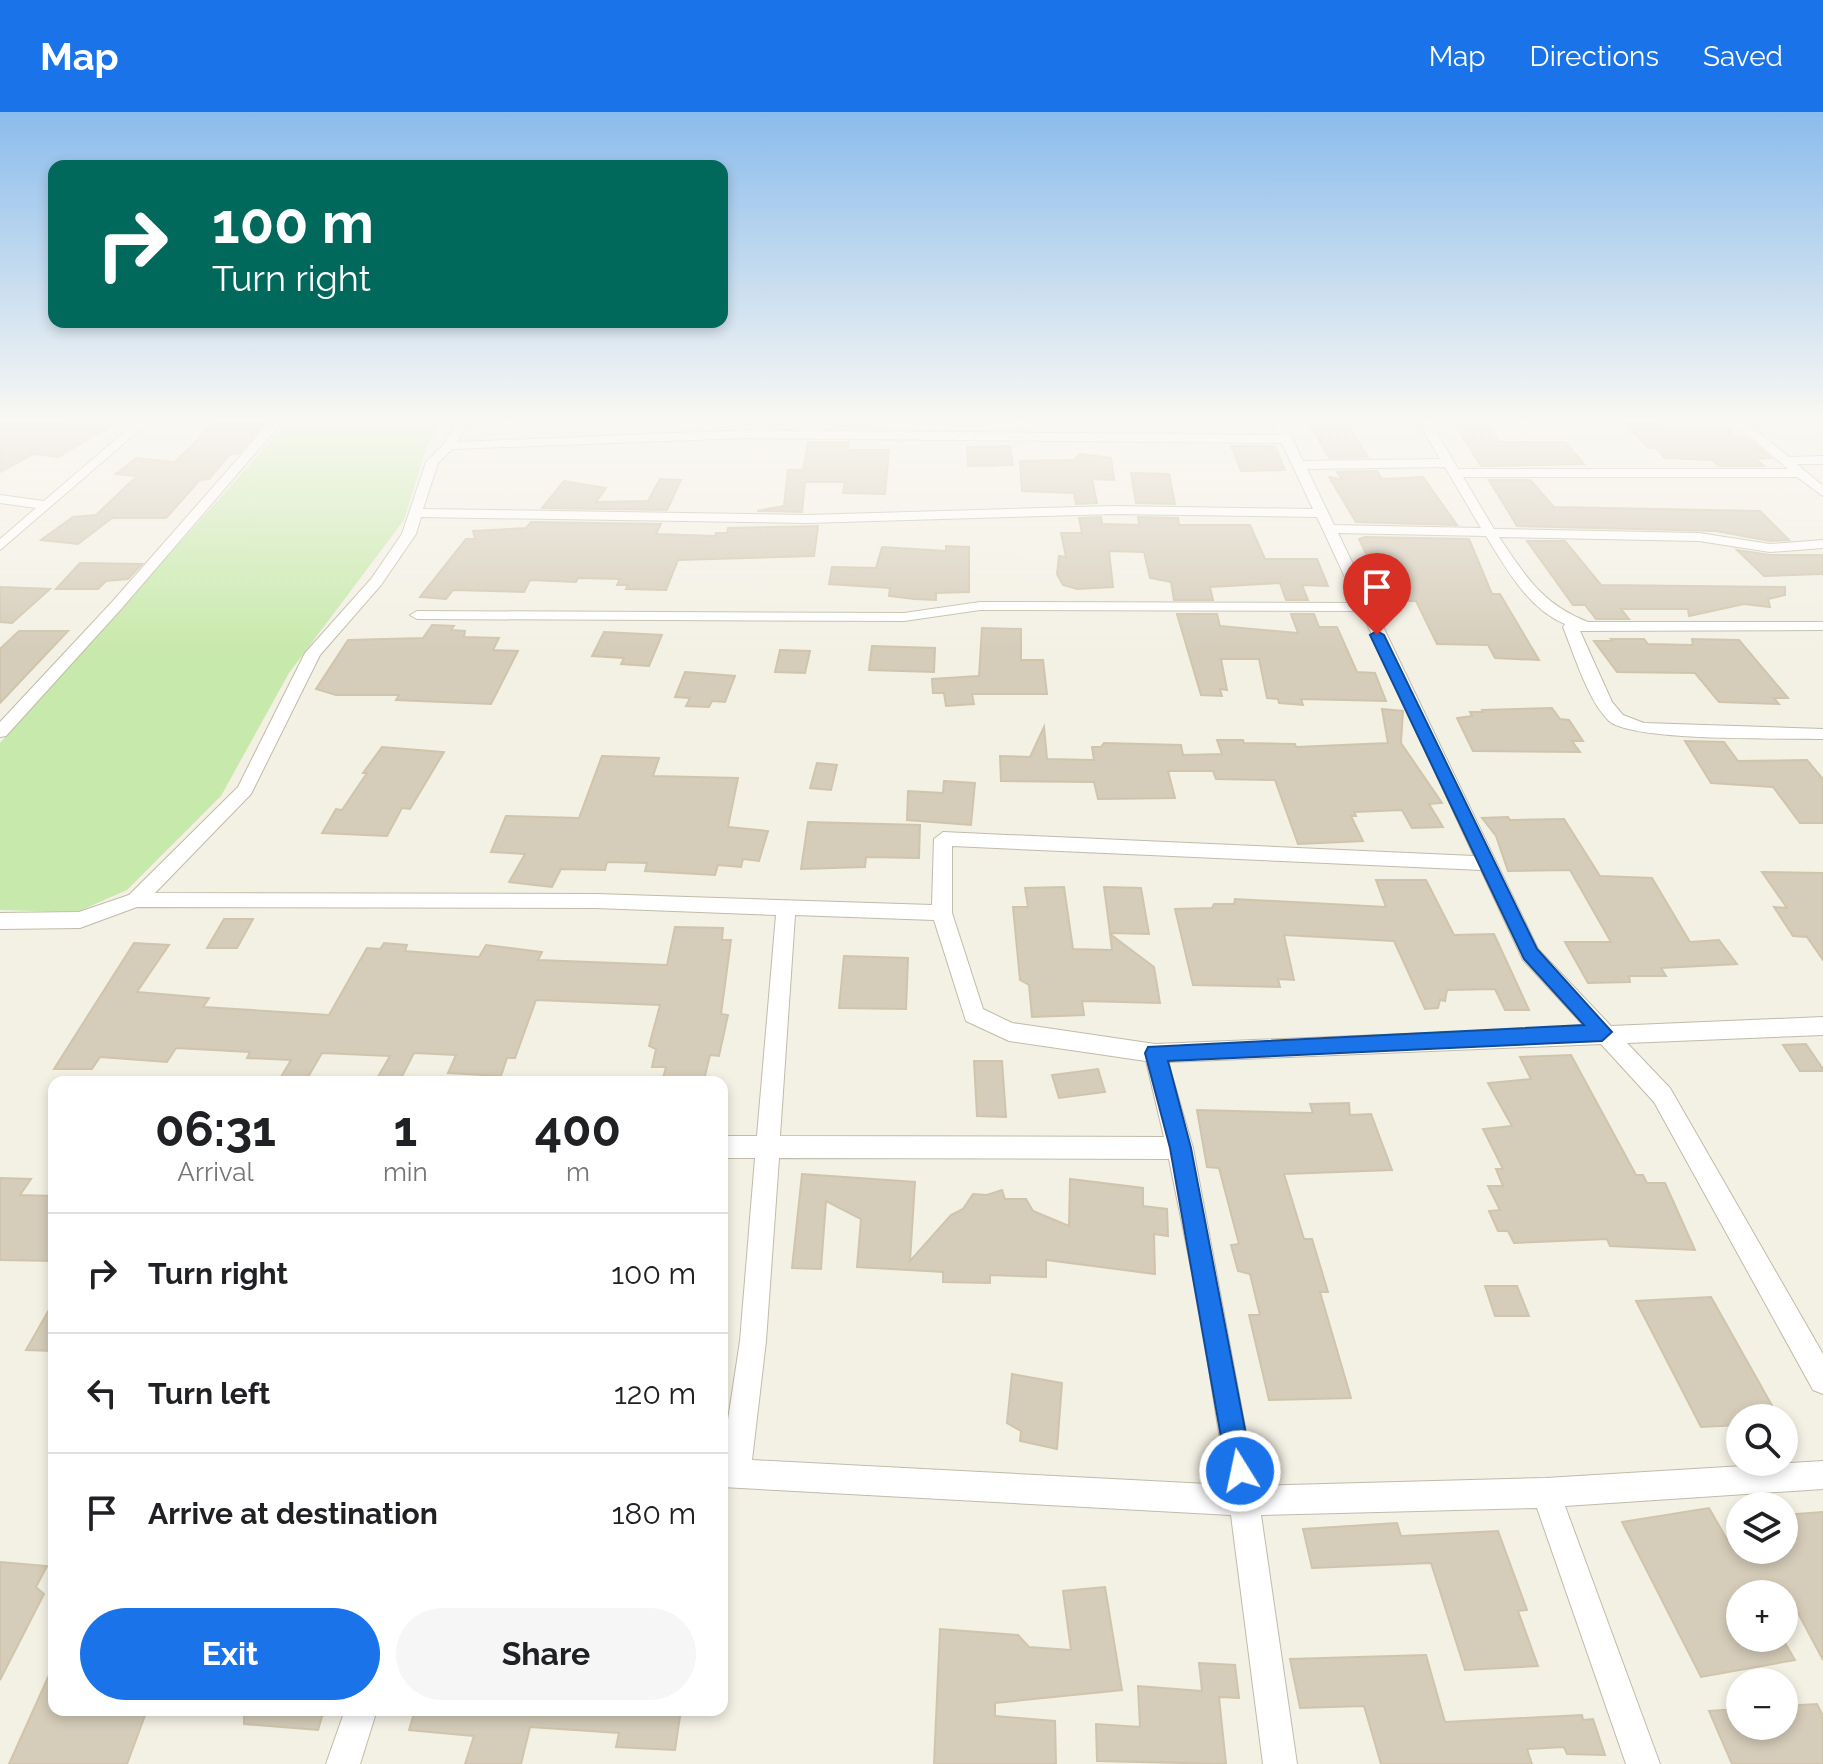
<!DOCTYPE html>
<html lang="en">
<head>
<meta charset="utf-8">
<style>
  body { margin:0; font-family:Raleway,sans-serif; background:#f6f6f6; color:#202124; height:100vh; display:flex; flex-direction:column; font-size:30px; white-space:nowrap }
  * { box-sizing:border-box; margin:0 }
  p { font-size:26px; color:#757577 }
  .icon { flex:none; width:44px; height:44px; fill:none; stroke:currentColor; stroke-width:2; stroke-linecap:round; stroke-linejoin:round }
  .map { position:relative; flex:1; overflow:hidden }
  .panel { position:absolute; left:48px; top:964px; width:680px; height:640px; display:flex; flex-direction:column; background:#fff; border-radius:16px; box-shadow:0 4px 12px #0003 }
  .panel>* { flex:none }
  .top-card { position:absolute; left:48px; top:48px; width:680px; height:168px; border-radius:16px; box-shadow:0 4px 12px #0003; background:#00695c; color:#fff; overflow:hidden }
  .buttons { position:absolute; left:1726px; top:1292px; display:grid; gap:16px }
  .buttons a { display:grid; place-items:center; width:72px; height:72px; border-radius:50%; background:#fff; box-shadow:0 4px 12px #0003; font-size:40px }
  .pin { position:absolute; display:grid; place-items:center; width:68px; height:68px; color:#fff; margin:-82px -34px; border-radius:50% 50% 50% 0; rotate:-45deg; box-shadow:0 0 8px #0007 }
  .pin .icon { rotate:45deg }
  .me { position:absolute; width:88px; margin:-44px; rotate:350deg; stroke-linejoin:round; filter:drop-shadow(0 0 6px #0008) }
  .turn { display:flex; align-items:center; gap:28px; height:168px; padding:0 32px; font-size:36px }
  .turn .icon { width:104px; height:104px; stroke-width:2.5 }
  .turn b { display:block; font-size:56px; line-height:68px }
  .eta { display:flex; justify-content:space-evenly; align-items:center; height:136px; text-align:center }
  .eta b { font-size:48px; font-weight:700; line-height:56px }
  .cta { display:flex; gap:16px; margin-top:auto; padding:16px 32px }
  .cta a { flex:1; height:92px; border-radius:48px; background:#1a73e8; color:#fff; font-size:32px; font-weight:700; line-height:92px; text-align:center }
  .cta a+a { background:#f6f6f6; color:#202124 }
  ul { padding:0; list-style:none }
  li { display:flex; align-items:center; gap:24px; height:120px; padding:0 32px; border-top:2px solid #e0e0e0 }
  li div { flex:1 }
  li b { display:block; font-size:30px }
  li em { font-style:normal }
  header { display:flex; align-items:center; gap:48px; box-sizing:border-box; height:112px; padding:0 40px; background:#1a73e8; color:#fff }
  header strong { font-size:38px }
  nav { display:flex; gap:44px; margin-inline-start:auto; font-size:28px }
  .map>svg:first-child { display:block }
  .green { fill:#c7e9ab }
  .building { fill:#d5ccb9; stroke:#d0c5ac; stroke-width:2 }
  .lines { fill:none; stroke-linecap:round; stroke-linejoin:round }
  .minor-casing { stroke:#c1bba9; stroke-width:2 }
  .minor { fill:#fff; fill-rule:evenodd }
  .route { fill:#1a73e8; stroke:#114b97; stroke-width:2 }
</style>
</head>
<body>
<header>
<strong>Map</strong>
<nav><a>Map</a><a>Directions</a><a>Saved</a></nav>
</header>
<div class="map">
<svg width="1823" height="1652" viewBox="0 0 1823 1652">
  <rect width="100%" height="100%" fill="#f3f0e4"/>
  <path class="green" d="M 289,309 L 443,309 L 426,337 L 404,408 L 289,561 L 221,684 L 127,778 L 77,800 L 0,798 L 0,631 Z"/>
  <path class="building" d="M 31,309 L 108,316 L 58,345 L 33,342 L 0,360 L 0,311 Z
    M 1308,309 L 1346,309 L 1368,345 L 1329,346 Z
    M 1453,309 L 1484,309 L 1499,330 L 1565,330 L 1584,352 L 1481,354 Z
    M 1622,309 L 1655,309 L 1664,317 L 1727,317 L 1735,325 L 1745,324 L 1771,346 L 1755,347 L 1764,354 L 1719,354 L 1712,348 L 1665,346 L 1656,336 L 1648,336 Z
    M 215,310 L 265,312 L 238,342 L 230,342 L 209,367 L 200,368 L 166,406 L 112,406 L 78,432 L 41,428 L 73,405 L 96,403 L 137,364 L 116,362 L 136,346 L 175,350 Z
    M 808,330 L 849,330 L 848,338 L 889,338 L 885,382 L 843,381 L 845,370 L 805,370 L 802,400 L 757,399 L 784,394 L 788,358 L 803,358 Z
    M 1010,334 L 1013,353 L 968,354 L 967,335 Z
    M 1231,334 L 1275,334 L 1285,358 L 1241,359 Z
    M 1080,342 L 1111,346 L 1114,368 L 1092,367 L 1097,391 L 1076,392 L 1074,381 L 1022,379 L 1020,349 L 1074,348 Z
    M 1377,359 L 1382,367 L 1423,365 L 1457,413 L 1356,410 L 1329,365 L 1342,367 L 1337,360 Z
    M 1131,361 L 1169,362 L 1175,392 L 1136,391 Z
    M 660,367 L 681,368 L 667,398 L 542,396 L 564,369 L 606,376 L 596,390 L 648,389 Z
    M 1489,368 L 1530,368 L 1554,395 L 1760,399 L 1789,428 L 1770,429 L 1716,419 L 1517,414 Z
    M 1101,405 L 1102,412 L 1139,413 L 1138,405 L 1178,406 L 1179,413 L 1250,413 L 1265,447 L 1317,447 L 1328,474 L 1302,473 L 1308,488 L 1286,488 L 1280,471 L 1210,475 L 1213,488 L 1174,488 L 1171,470 L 1150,466 L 1144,440 L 1109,439 L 1113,475 L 1077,477 L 1063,473 L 1057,462 L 1059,444 L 1066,445 L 1061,421 L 1082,421 L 1079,406 Z
    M 531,410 L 661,412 L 656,422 L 715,424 L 716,421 L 727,421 L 728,416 L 818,414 L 814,444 L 678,448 L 666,478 L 626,477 L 628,473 L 617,473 L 620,467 L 578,466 L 576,470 L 530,468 L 524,480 L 453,478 L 446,487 L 420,485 L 466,427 L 475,427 L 473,419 L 526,416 Z
    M 1365,425 L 1469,427 L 1492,482 L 1500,482 L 1539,548 L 1495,546 L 1488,533 L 1437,532 L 1416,489 L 1408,489 L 1402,479 L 1388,478 L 1385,472 L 1364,469 L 1357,454 L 1372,454 L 1359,427 Z
    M 1527,429 L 1565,429 L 1601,473 L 1785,475 L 1785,483 L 1768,487 L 1770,495 L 1744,492 L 1689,504 L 1688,497 L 1621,497 L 1629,507 L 1596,507 L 1585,493 L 1573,493 Z
    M 946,434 L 969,435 L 969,480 L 936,481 L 936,488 L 914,487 L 889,484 L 890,476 L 829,472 L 832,455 L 876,456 L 882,435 L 946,439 Z
    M 1737,438 L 1770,443 L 1823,443 L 1823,462 L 1764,464 Z
    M 80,451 L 142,452 L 128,467 L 106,469 L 98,477 L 56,477 Z
    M 0,475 L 50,477 L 12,511 L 0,510 Z
    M 1177,502 L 1217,502 L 1220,514 L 1298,521 L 1291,502 L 1314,502 L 1319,515 L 1337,515 L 1357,560 L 1375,561 L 1386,589 L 1301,587 L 1303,593 L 1279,591 L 1278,587 L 1267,586 L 1259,547 L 1221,547 L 1227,578 L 1220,577 L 1222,584 L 1201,583 Z
    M 432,513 L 454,514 L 451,518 L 465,519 L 464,525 L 499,526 L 493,538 L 518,539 L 491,592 L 396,588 L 399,583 L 336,583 L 316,577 L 348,528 L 423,526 Z
    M 982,516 L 1021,517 L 1021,548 L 1043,548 L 1047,582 L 972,582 L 974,592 L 946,594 L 944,581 L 933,581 L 932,567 L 979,564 Z
    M 19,519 L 68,519 L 0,591 L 0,537 Z
    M 604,520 L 662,523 L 649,554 L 621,552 L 624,546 L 592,544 Z
    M 1611,527 L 1644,527 L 1648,532 L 1693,533 L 1692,527 L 1739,528 L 1788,586 L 1774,586 L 1779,592 L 1719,590 L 1695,561 L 1617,560 L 1594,529 L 1613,529 Z
    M 872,534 L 935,536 L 934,560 L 869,558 Z
    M 780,538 L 810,539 L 805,561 L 775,560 Z
    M 685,560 L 735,564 L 725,590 L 712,589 L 709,595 L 686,594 L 690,586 L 675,585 Z
    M 1552,596 L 1560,607 L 1569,608 L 1583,629 L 1572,629 L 1580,640 L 1473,639 L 1457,606 L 1472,604 L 1470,600 L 1483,600 L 1482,598 Z
    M 1382,597 L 1403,599 L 1401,631 L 1442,691 L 1429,692 L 1443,715 L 1412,716 L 1402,698 L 1354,700 L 1356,704 L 1351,704 L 1363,729 L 1298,732 L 1275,668 L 1216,667 L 1213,659 L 1168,659 L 1175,686 L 1098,687 L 1094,670 L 1001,669 L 1000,644 L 1030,645 L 1044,615 L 1047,647 L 1094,648 L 1092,635 L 1101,635 L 1104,631 L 1181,633 L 1183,643 L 1222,642 L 1217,628 L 1243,628 L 1244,631 L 1295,632 L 1296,635 L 1388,631 Z
    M 1685,629 L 1724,630 L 1738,649 L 1807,648 L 1823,667 L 1823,711 L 1800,711 L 1773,675 L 1711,671 Z
    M 382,635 L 444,640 L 410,697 L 402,696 L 387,724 L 322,721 L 336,697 L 342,698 L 367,661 L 363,661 Z
    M 602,644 L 659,646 L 653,664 L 738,666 L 728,715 L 768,719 L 759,749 L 743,747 L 741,755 L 718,753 L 715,763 L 645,759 L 647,751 L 607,750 L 605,758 L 561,757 L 552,775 L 509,770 L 525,742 L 491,740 L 506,704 L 579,706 Z
    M 817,651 L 837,653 L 831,678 L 810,676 Z
    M 944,669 L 975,671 L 971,713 L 907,708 L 908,679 L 943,681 Z
    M 1508,705 L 1510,708 L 1564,707 L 1600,764 L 1652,766 L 1690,830 L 1719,828 L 1737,852 L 1661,856 L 1666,864 L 1629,864 L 1630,870 L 1588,871 L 1565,830 L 1611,830 L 1570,758 L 1508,759 L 1496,724 L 1482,706 Z
    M 808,710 L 920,713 L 919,746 L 866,745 L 865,755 L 801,757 Z
    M 1762,760 L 1823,761 L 1823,848 L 1807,825 L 1793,824 L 1774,795 L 1787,796 Z
    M 1376,768 L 1426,768 L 1454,823 L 1494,822 L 1529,898 L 1505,898 L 1495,877 L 1447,878 L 1445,889 L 1440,888 L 1438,896 L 1425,897 L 1394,829 L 1284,823 L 1294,868 L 1278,867 L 1280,875 L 1193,873 L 1175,797 L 1212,796 L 1214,792 L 1234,792 L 1235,787 L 1386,795 Z
    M 1064,775 L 1073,837 L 1112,838 L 1110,822 L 1154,855 L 1160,891 L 1082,889 L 1084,903 L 1032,905 L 1029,873 L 1020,868 L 1013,795 L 1028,795 L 1025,776 Z
    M 1104,775 L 1141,776 L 1149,822 L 1110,821 Z
    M 224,807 L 253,807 L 237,836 L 207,836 Z
    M 675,815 L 723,816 L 722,828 L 731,828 L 721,902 L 728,903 L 719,944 L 710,943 L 704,968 L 663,966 L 666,955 L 652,955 L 656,937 L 649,934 L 660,893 L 536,888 L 515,946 L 507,946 L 501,964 L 448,961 L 456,943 L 414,941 L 399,970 L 375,970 L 390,944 L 322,941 L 305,970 L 278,970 L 291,948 L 247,946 L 250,940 L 176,936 L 167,950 L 100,945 L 92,957 L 54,957 L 134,831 L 169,833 L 137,880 L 209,886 L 203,895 L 329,903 L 367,836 L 380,837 L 384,831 L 407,833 L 405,839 L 479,845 L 486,833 L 542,840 L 538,848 L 667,853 Z
    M 844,844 L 908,846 L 906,897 L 839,896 Z
    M 1806,932 L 1823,957 L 1823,959 L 1800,959 L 1783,933 Z
    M 1571,943 L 1636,1063 L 1643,1063 L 1647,1071 L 1665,1071 L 1695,1138 L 1610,1134 L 1607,1127 L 1514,1131 L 1508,1119 L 1498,1119 L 1489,1099 L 1500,1098 L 1488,1074 L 1503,1074 L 1496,1057 L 1503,1057 L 1483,1017 L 1512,1014 L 1488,971 L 1531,967 L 1520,945 Z
    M 974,949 L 1002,949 L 1006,1005 L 977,1004 Z
    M 1098,957 L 1105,980 L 1059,986 L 1052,963 Z
    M 1349,991 L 1350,1003 L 1371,1002 L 1392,1058 L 1284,1062 L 1304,1127 L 1312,1127 L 1328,1180 L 1320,1180 L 1351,1286 L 1269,1288 L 1249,1203 L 1260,1203 L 1250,1162 L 1238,1159 L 1231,1133 L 1239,1132 L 1219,1056 L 1207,1055 L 1197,998 L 1313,1001 L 1310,992 Z
    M 802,1062 L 915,1070 L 910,1149 L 951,1103 L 963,1097 L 973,1082 L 987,1083 L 1002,1078 L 1005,1087 L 1026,1087 L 1033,1099 L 1069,1114 L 1070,1067 L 1143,1076 L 1143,1094 L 1167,1097 L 1168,1124 L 1154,1122 L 1155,1162 L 1046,1148 L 1046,1165 L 990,1163 L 990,1171 L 943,1170 L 943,1160 L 857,1155 L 861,1107 L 826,1089 L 821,1157 L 792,1156 Z
    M 0,1066 L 31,1067 L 20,1083 L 54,1084 L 54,1149 L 0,1148 Z
    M 1485,1174 L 1517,1174 L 1529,1204 L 1495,1204 Z
    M 1711,1185 L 1779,1306 L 1740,1306 L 1740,1313 L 1701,1315 L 1636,1189 Z
    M 54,1189 L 54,1239 L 26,1238 Z
    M 1012,1262 L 1062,1271 L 1057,1337 L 1020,1329 L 1021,1319 L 1007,1311 Z
    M 1709,1396 L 1733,1438 L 1784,1438 L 1784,1403 L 1823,1400 L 1823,1548 L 1788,1482 L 1740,1482 L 1740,1526 L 1782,1526 L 1795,1548 L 1701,1565 L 1622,1410 Z
    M 1397,1411 L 1401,1424 L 1498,1419 L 1527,1498 L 1518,1499 L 1538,1554 L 1465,1558 L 1431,1451 L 1312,1456 L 1303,1417 Z
    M 0,1450 L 47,1454 L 36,1475 L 44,1482 L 0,1568 Z
    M 1105,1475 L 1122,1578 L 995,1591 L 995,1604 L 1055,1609 L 1056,1652 L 934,1652 L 940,1517 L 1018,1523 L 1029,1535 L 1071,1538 L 1063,1479 Z
    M 1426,1543 L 1445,1610 L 1582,1603 L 1583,1608 L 1593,1607 L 1605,1643 L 1567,1642 L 1564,1635 L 1527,1637 L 1532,1652 L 1381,1652 L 1364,1594 L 1300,1596 L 1290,1547 Z
    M 1199,1551 L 1235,1553 L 1239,1586 L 1219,1585 L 1226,1652 L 1097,1649 L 1096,1612 L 1140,1615 L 1138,1574 L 1202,1579 Z
    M 54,1552 L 54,1598 L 147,1598 L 127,1652 L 9,1652 Z
    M 1817,1592 L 1823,1604 L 1823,1652 L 1732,1652 L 1709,1599 L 1740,1597 L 1740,1614 L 1784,1614 L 1784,1594 Z
    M 244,1598 L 324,1598 L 318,1618 L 244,1612 Z
    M 415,1598 L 681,1598 L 675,1638 L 616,1635 L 619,1621 L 530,1615 L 521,1652 L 465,1652 L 474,1624 L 409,1618 Z"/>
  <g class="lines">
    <g class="minor-casing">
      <path id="minor" d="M 137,309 L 150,309 L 0,438 L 0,427 L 36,396 L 0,391 L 0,383 L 44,389 Z
        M 271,309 L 283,309 L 122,496 L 6,624 L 0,625 L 0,610 L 112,490 Z
        M 457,309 L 469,309 L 457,330 L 746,318 L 1279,323 L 1272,309 L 1284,309 L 1303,349 L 1440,347 L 1418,309 L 1430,309 L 1458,357 L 1788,357 L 1732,309 L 1745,309 L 1789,345 L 1823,344 L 1823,352 L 1797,352 L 1823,374 L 1823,384 L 1797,365 L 1463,365 L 1494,417 L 1699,421 L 1770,432 L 1823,428 L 1823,436 L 1770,440 L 1699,429 L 1499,425 C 1526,465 1542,492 1588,510 L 1823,510 L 1823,518 L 1580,519 L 1612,590 L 1623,603 L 1644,611 L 1823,617 L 1823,627 C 1784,626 1633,630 1609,609 C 1588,589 1574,542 1563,515 L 1565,512 C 1528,497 1506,456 1486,424 L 1338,421 L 1538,837 L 1611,914 L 1823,905 L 1823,923 L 1627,931 L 1670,976 L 1823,1242 L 1823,1282 L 1813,1278 L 1654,990 L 1601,932 L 1168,950 L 1193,1036 L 1256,1374 L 1546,1366 L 1823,1349 L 1823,1377 L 1565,1394 L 1660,1652 L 1626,1652 L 1537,1396 L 1261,1403 L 1297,1652 L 1263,1652 L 1231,1403 L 722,1375 L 722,1347 L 740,1229 L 755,1046 L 722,1046 L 722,1024 L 757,1024 L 776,803 L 596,796 L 137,795 L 80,816 L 0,817 L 0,801 L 79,800 L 129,783 L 238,675 L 305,541 L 371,467 L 402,422 L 426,350 L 444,332 ZM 746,326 L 1282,331 L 1313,397 L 1114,394 L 807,403 L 423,397 L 438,351 L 452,337 ZM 1445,355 L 1481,416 L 1334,413 L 1307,357 ZM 1114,402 L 1317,405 L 1357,491 L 980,490 L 904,501 L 417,499 L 410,503 L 417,507 L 904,509 L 980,498 L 1361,499 L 1474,744 L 943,720 L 934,727 L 932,793 L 596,782 L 155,781 L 251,682 L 320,543 L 381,473 L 416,422 L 421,405 L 807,411 ZM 952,734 L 1481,758 L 1523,848 L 1585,915 L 1155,932 L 1012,911 L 983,897 L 952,801 ZM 795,803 L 934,808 L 966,909 L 1009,929 L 1146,949 L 1164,1025 L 780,1024 ZM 779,1046 L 1169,1047 L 1201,1205 L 1227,1373 L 752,1348 L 766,1229 Z
        M 345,1598 L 377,1598 L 360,1652 L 326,1652 Z"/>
    </g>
    <use href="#minor" class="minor"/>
  </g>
  <linearGradient id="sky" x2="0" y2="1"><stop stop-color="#8abcec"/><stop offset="0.57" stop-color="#faf8f3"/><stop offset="1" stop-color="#faf8f3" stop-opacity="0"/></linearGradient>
  <rect width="1823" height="540" fill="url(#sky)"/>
  <path class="route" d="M 1377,519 L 1384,523 L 1537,837 L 1612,920 L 1602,929 L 1168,949 L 1191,1036 L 1253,1359 L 1250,1368 L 1240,1372 L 1231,1368 L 1227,1359 L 1170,1036 L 1145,941 L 1148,935 L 1584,913 L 1524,847 L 1370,523 Z"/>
</svg>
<div class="buttons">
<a><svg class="icon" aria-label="search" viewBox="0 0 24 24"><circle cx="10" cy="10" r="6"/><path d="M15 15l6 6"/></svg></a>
<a><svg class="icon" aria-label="layers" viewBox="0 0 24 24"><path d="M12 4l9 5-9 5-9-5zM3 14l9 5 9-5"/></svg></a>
<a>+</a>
<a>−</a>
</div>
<div class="pin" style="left:1377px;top:523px;background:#d93025"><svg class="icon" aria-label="arrive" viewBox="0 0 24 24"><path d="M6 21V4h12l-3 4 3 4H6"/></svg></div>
<svg class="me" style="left:1240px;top:1359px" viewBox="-20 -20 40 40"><circle r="17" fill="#1a73e8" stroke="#fff" stroke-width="3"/><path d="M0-11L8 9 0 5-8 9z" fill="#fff"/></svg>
<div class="top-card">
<div class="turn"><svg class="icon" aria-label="right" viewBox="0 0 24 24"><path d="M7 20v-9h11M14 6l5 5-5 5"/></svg><div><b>100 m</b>Turn right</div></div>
</div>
<section class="panel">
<div class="eta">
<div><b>06:31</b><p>Arrival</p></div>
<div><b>1</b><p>min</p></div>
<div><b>400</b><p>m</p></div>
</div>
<ul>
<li><svg class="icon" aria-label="right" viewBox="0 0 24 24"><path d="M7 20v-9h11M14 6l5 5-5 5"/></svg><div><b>Turn right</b></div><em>100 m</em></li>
<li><svg class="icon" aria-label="left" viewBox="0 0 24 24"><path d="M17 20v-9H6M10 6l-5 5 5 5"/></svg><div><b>Turn left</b></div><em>120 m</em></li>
<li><svg class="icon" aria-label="arrive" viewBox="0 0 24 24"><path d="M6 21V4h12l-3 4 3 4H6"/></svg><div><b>Arrive at destination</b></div><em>180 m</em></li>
</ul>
<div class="cta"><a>Exit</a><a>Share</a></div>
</section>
</div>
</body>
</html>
